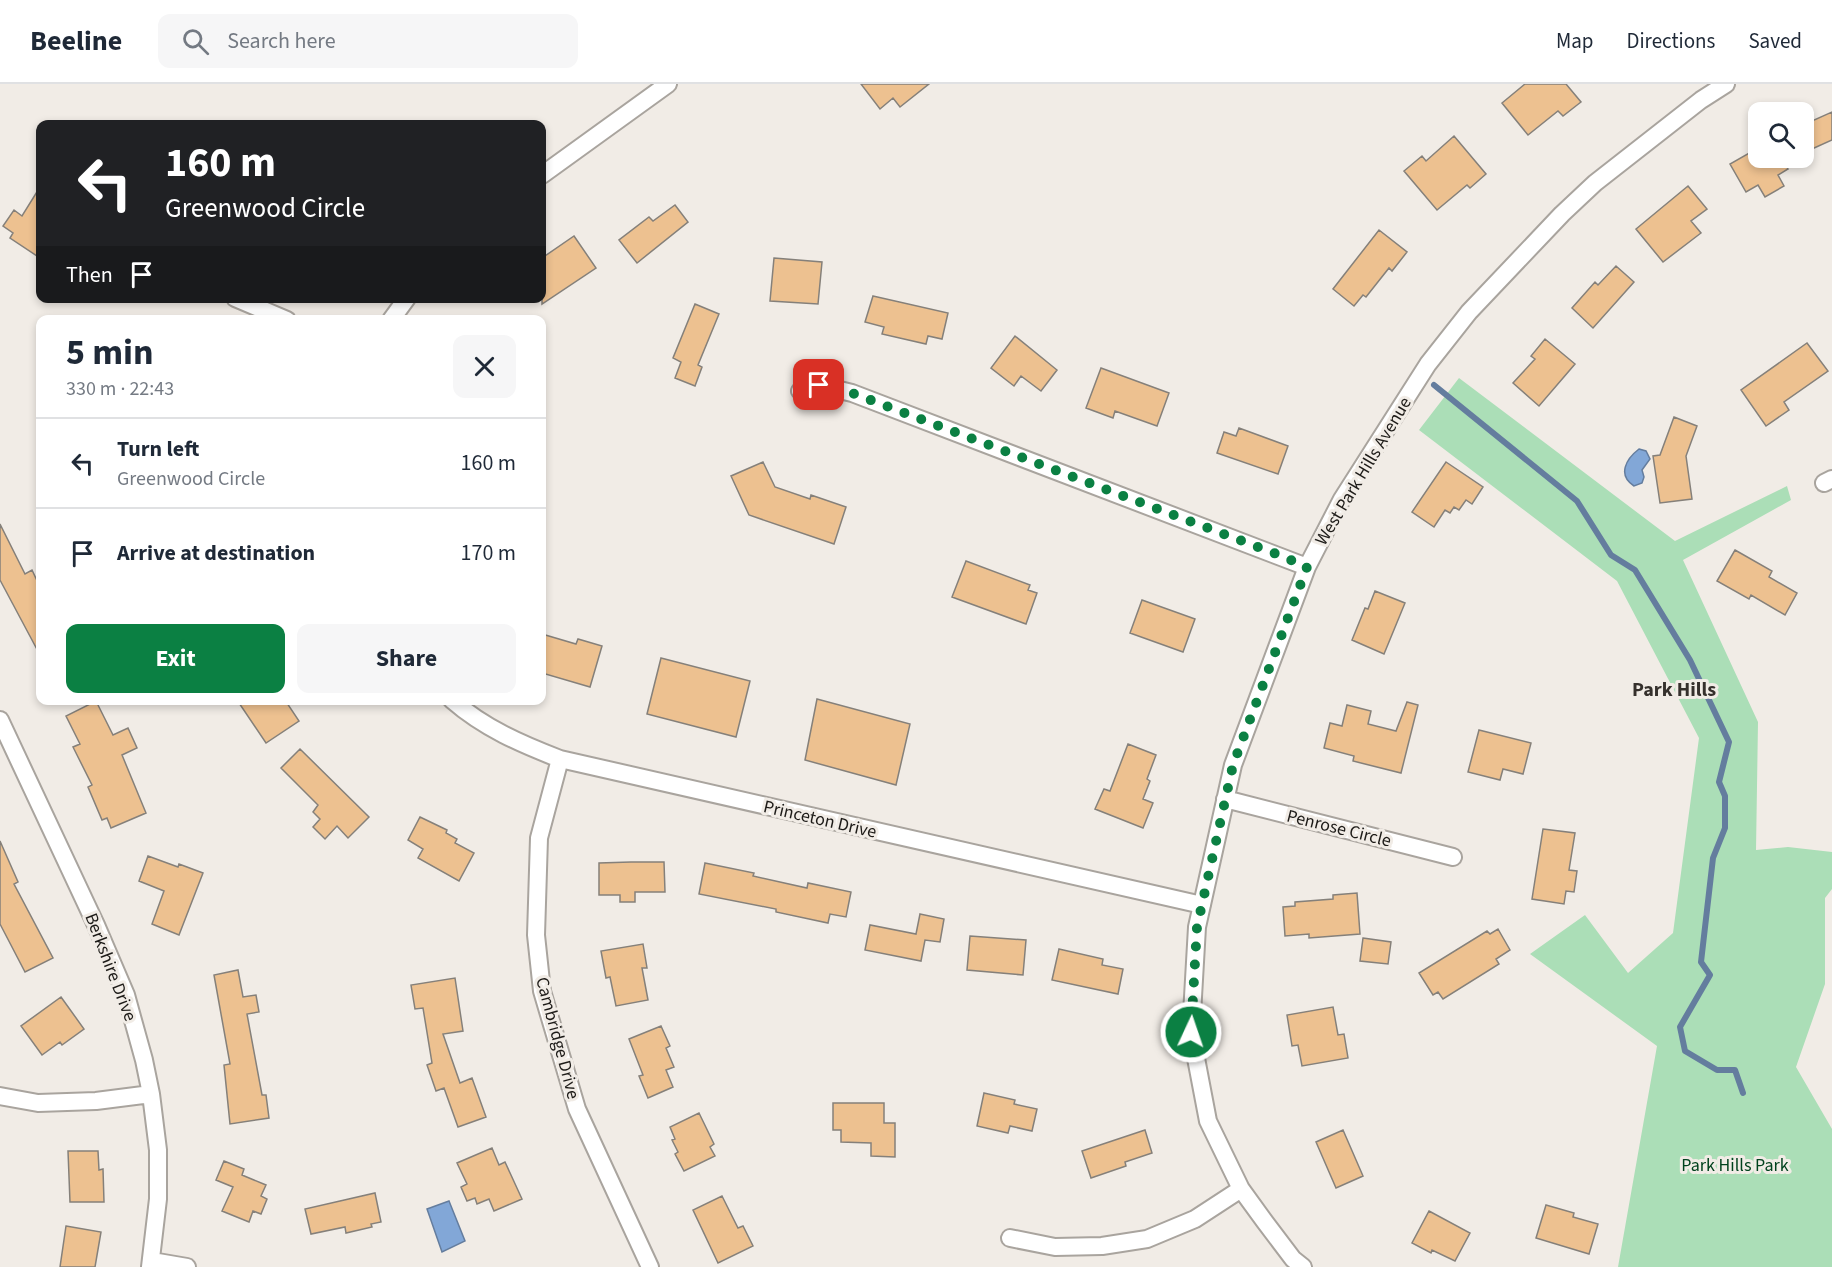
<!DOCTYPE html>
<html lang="en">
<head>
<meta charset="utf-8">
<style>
  body { margin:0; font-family:"Source Sans 3",sans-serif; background:#f6f6f7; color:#1f2937; height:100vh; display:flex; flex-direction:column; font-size:22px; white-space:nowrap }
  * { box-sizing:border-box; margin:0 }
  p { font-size:20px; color:#747a83 }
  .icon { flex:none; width:33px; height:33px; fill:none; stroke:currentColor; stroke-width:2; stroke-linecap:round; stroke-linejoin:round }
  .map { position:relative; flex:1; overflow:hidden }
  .panel { position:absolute; left:36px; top:231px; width:510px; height:390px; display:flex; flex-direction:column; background:#fff; border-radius:12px; box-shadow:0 3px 9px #0003 }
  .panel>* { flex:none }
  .top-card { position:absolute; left:36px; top:36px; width:510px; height:183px; border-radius:12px; box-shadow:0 3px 9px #0003; background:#202124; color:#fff; overflow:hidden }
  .controls { position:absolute; left:1748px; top:18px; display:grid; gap:12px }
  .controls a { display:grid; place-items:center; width:66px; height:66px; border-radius:12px; background:#fff; box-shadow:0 3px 9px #0003; font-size:30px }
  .pin { position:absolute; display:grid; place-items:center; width:51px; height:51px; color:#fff; margin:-26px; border-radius:12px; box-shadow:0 3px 9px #0006 }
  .me { position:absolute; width:66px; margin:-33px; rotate:3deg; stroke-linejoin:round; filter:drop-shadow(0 0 4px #0008) }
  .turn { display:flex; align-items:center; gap:21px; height:126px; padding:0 30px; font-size:27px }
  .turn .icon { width:78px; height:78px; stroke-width:2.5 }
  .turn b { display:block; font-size:42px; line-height:51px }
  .then { display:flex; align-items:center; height:57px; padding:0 30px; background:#0003; gap:12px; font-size:22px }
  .round { display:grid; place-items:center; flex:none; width:63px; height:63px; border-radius:12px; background:#f6f6f7 }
  .headline { display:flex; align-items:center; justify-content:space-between; height:102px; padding:0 30px }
  h1 { font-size:36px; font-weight:700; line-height:45px }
  .button { display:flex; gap:12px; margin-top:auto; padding:12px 30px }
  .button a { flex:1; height:69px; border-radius:12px; background:#0b8043; color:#fff; font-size:24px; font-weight:700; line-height:69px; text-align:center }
  .button a+a { background:#f6f6f7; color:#1f2937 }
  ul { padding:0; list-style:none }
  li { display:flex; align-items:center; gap:18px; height:90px; padding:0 30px; border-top:2px solid #e0e1e3 }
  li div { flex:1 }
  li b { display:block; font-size:22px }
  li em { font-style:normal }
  header { display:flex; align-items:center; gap:36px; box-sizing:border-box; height:84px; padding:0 30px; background:#fff; border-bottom:2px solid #e0e1e3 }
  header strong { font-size:28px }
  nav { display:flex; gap:33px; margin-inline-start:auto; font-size:21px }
  .search { width:420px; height:54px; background:#f6f6f7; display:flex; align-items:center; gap:15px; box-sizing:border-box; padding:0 21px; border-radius:12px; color:#747a83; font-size:22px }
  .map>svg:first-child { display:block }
  .green { fill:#abdeb7 }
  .water { fill:#82a7d7; stroke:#647d9e; stroke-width:1.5 }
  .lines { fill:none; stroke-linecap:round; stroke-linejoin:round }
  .stream { stroke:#647d9e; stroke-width:6 }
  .building { fill:#edc190; stroke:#85807a; stroke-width:1.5 }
  .street-casing { stroke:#a9a49e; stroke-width:20 }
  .street { stroke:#fff; stroke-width:16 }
  .route { stroke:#0b8043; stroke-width:10; stroke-dasharray:0 18 }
  .labels { text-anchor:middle; stroke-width:6; stroke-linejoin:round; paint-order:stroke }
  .street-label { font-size:18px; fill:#1d1b18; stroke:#f1ece6 }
  .park-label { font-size:18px; fill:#00421d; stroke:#f1ece6 }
  .neighbourhood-label { font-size:20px; font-weight:bold; fill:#35302c; stroke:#f1ece6 }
</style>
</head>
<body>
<header>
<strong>Beeline</strong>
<div class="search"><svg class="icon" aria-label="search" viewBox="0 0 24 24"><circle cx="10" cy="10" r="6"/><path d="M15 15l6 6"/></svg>Search here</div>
<nav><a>Map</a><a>Directions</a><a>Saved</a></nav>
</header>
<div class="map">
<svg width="1832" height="1183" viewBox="0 0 1832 1183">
  <rect width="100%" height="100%" fill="#f1ece6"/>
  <path class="green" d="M 1459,294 L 1675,457 L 1787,402 L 1791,416 L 1683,476 L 1758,638 L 1756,766 L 1788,763 L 1832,768 L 1832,805 L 1825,814 L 1825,900 L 1796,983 L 1832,1045 L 1832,1183 L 1618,1183 L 1657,962 L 1530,870 L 1585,831 L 1628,889 L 1673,849 L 1699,654 L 1617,497 L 1419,346 Z"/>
  <path class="water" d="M 1639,365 L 1646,367 L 1650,375 L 1642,386 L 1644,393 L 1642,399 L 1634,402 C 1617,391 1626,375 1639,365 Z
    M 449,1117 L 465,1157 L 442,1168 L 427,1125 Z"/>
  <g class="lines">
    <path class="stream" d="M 1434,301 L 1577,417 L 1611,471 L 1635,486 L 1690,576 L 1729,658 L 1719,698 L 1725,712 L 1725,744 L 1713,774 L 1701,878 L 1710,891 L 1680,943 L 1685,967 L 1717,986 L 1735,986 L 1743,1009"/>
  </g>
  <path class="building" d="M 861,0 L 929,0 L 900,23 L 893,14 L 880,25 Z
    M 1525,0 L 1566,0 L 1581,18 L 1563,32 L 1558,27 L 1528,51 L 1502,19 Z
    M 1832,28 L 1832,56 L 1803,69 L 1803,41 Z
    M 1454,52 L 1486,90 L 1470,104 L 1467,101 L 1437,126 L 1404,87 L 1422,72 L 1426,77 Z
    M 1758,64 L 1758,74 L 1781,74 L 1788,85 L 1778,91 L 1784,102 L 1765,113 L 1758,101 L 1746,108 L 1730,80 Z
    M 1688,102 L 1707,125 L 1691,137 L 1701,149 L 1663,178 L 1636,145 Z
    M 40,103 L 40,174 L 10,154 L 13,149 L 3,142 L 14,126 L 22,132 Z
    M 675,121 L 688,138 L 637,179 L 619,156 L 649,133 L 653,137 Z
    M 1379,146 L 1407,168 L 1392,187 L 1389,184 L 1366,213 L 1363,211 L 1354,222 L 1333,205 Z
    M 574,152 L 596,184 L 542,220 L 542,174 Z
    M 774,174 L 822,178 L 818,220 L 770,217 Z
    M 1616,182 L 1634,198 L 1593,244 L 1572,224 L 1595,198 L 1598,201 Z
    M 873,212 L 948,229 L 942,255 L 928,252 L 926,260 L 882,250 L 884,243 L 865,238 Z
    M 695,220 L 719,230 L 698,281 L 702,283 L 695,302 L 675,294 L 681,278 L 673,274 Z
    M 1015,252 L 1057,286 L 1041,307 L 1021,292 L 1014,302 L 991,284 Z
    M 1545,255 L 1575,280 L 1539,322 L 1513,299 L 1535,275 L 1531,272 Z
    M 1807,259 L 1828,287 L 1784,318 L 1789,326 L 1766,342 L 1741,306 Z
    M 1101,284 L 1169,309 L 1157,342 L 1115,327 L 1113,334 L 1086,324 Z
    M 1674,333 L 1697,342 L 1686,372 L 1692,415 L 1660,419 L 1653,372 L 1660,371 Z
    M 1239,344 L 1288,362 L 1278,390 L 1217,369 L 1224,348 L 1236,352 Z
    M 763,378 L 775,403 L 810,415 L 811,411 L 846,423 L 834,460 L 749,431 L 731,392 Z
    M 1446,378 L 1483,403 L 1472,420 L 1466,416 L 1459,426 L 1454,423 L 1450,429 L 1445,426 L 1434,443 L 1412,428 Z
    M 0,440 L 25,490 L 32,486 L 40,503 L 40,571 L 0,496 Z
    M 1735,466 L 1772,487 L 1769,493 L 1797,509 L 1785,531 L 1751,511 L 1749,515 L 1717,497 Z
    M 966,477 L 1030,501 L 1028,506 L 1037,509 L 1026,540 L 952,513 Z
    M 1375,507 L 1405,519 L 1384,570 L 1352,556 L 1365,524 L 1368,525 Z
    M 1142,516 L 1195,535 L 1183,568 L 1130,549 Z
    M 542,550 L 576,560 L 578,555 L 602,562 L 590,603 L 542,589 Z
    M 661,574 L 750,597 L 736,653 L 647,630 Z
    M 817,615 L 910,640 L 896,701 L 805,676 Z
    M 237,616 L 285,616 L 299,637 L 266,659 Z
    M 96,617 L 113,651 L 128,644 L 137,664 L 122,671 L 146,729 L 111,744 L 107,734 L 102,736 L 88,703 L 92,701 L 73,663 L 80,660 L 66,632 Z
    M 1407,618 L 1418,621 L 1401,689 L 1353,677 L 1354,672 L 1324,664 L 1330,639 L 1342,642 L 1347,621 L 1371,627 L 1368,640 L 1396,647 Z
    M 1479,646 L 1531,659 L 1523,690 L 1503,685 L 1500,696 L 1468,688 Z
    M 1128,660 L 1156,671 L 1147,695 L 1150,697 L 1143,715 L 1153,719 L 1143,744 L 1095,725 L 1104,705 L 1110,707 Z
    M 300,665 L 369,733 L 348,754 L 337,742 L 325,755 L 313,743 L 320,735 L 313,728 L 318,721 L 281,684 Z
    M 420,733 L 447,746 L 446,749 L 457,755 L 455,759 L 474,769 L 459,797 L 418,774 L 423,765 L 408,756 Z
    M 1543,745 L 1575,749 L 1569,786 L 1577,787 L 1574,808 L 1566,807 L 1564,820 L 1532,815 Z
    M 0,757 L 18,798 L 14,800 L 53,874 L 25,888 L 0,840 Z
    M 148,772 L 178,783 L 179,780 L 203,789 L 179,851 L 152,840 L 164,807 L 139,797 Z
    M 631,778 L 664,778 L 665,808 L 635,808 L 635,818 L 620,818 L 620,811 L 599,811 L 599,779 Z
    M 705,779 L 754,789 L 753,792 L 807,804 L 808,799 L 851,808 L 846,833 L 830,830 L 828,839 L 776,828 L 776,825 L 699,810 Z
    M 1357,809 L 1360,850 L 1309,854 L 1309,850 L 1285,852 L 1283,823 L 1295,822 L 1295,818 L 1333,815 L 1333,811 Z
    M 920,830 L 944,835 L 940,858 L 925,856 L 921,877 L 865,866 L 870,841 L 916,850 Z
    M 1498,845 L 1510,866 L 1496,875 L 1499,880 L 1443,915 L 1438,908 L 1433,911 L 1419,889 L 1487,847 L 1490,850 Z
    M 970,852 L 1026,856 L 1023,891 L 967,886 Z
    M 1363,854 L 1391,858 L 1388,880 L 1360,877 Z
    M 643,860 L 647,884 L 642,884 L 648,916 L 616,922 L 610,893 L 606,894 L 601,867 Z
    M 1059,865 L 1103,875 L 1102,881 L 1123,885 L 1118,910 L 1052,896 Z
    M 238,886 L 243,913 L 256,911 L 259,928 L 247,930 L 262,1011 L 266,1011 L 269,1034 L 230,1040 L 224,981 L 230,980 L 214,891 Z
    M 455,894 L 463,947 L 443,950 L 460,999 L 472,994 L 486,1033 L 458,1043 L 444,1004 L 436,1007 L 427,981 L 432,979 L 423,924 L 415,925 L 411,901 Z
    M 61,913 L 84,945 L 62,961 L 60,958 L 42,971 L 21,942 Z
    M 1333,923 L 1338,951 L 1344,950 L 1348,974 L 1302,982 L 1298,961 L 1292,962 L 1287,931 Z
    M 661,942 L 670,962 L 666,964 L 674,983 L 666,986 L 673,1003 L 648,1014 L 639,992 L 643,991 L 629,955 Z
    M 984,1009 L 1015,1016 L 1014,1020 L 1037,1025 L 1032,1047 L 1010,1042 L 1008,1049 L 977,1042 Z
    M 833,1019 L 884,1019 L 884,1039 L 895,1039 L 895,1073 L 871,1072 L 871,1059 L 841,1058 L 841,1046 L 833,1046 Z
    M 699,1029 L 714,1060 L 710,1063 L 715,1072 L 684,1087 L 675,1070 L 678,1068 L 672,1056 L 675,1055 L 670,1043 Z
    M 1145,1046 L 1152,1069 L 1125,1078 L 1126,1082 L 1091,1094 L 1082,1067 Z
    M 1343,1046 L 1363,1092 L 1336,1104 L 1316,1058 Z
    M 492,1064 L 499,1081 L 505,1078 L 522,1115 L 494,1127 L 489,1115 L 477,1120 L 475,1114 L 467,1117 L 461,1103 L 467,1100 L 457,1079 Z
    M 68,1067 L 98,1067 L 99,1086 L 103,1085 L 104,1118 L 70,1118 Z
    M 224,1077 L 244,1085 L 242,1091 L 266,1101 L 261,1112 L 267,1115 L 261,1130 L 253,1127 L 249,1138 L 222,1127 L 233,1103 L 216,1096 Z
    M 375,1109 L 381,1138 L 371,1140 L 372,1143 L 346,1149 L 345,1143 L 311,1150 L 305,1125 Z
    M 722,1112 L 738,1144 L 743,1142 L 753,1162 L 718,1179 L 693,1126 Z
    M 1546,1121 L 1574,1129 L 1573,1133 L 1598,1140 L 1589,1170 L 1536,1154 Z
    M 1429,1127 L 1470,1149 L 1455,1177 L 1432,1166 L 1431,1169 L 1412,1159 Z
    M 66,1142 L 101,1148 L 95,1183 L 60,1183 Z"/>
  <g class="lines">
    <g class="street-casing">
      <path id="street" d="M 542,91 L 668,0
        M 235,214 L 287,236
        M 391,236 L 407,214
        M 800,307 L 819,301 L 852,309 L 1307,483
        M 1824,399 L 1832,395
        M 452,616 C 484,644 521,660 560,675 L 1202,821
        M 0,636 L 96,841 L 126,911 L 144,976 L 151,1010 L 158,1066 L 158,1115 L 150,1183
        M 560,675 L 539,754 L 536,851 L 542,907 L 577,1025 L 650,1183
        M 1225,715 L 1453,773
        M 0,1012 L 38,1019 L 96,1017 L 151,1010
        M 1010,1154 L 1055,1163 L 1102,1162 L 1147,1155 L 1195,1135 L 1241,1105
        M 152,1177 L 187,1183
        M 1303,1183 L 1293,1175 L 1265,1138 L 1241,1105 L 1208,1037 L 1191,948 L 1197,843 L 1233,681 L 1307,483 L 1342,415 L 1428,280 L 1469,228 L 1562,130 L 1595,99 L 1701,16 L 1726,0"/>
    </g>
    <use href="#street" class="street"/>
  </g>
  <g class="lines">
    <path class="route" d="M 819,301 L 852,309 L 1279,471 L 1307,483 L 1233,681 L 1197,843 L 1191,948"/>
  </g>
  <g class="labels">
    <g class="street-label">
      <text transform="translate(1363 387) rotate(-59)" y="6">West Park Hills Avenue</text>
      <text transform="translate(820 735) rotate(13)" y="6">Princeton Drive</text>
      <text transform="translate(1339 744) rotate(14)" y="6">Penrose Circle</text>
      <text transform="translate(111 883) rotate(69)" y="6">Berkshire Drive</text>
      <text transform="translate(558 954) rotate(75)" y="6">Cambridge Drive</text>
    </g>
    <g class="park-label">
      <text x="1735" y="1087">Park Hills Park</text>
    </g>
    <g class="neighbourhood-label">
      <text x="1674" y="612">Park Hills</text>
    </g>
  </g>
</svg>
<div class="controls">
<a><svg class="icon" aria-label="search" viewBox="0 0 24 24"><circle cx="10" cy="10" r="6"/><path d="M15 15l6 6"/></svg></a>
</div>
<div class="pin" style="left:819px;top:301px;background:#d93025"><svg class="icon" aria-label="arrive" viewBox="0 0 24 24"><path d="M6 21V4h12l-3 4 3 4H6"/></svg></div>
<svg class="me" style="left:1191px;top:948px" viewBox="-20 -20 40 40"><circle r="17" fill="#0b8043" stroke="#fff" stroke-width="3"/><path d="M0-11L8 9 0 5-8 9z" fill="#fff"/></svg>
<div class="top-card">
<div class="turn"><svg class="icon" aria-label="left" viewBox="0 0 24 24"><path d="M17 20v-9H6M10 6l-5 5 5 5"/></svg><div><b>160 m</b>Greenwood Circle</div></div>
<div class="then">Then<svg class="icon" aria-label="arrive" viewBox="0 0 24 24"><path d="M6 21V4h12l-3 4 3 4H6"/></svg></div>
</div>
<section class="panel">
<div class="headline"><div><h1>5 min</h1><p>330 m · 22:43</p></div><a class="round"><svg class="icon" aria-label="close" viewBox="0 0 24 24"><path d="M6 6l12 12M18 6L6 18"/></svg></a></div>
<ul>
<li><svg class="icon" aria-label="left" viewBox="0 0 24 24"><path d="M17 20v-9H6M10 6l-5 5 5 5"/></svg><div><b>Turn left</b><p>Greenwood Circle</p></div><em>160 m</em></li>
<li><svg class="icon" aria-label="arrive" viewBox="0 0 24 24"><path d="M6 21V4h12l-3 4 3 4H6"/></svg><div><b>Arrive at destination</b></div><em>170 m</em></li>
</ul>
<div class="button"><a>Exit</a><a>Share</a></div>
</section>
</div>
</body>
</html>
